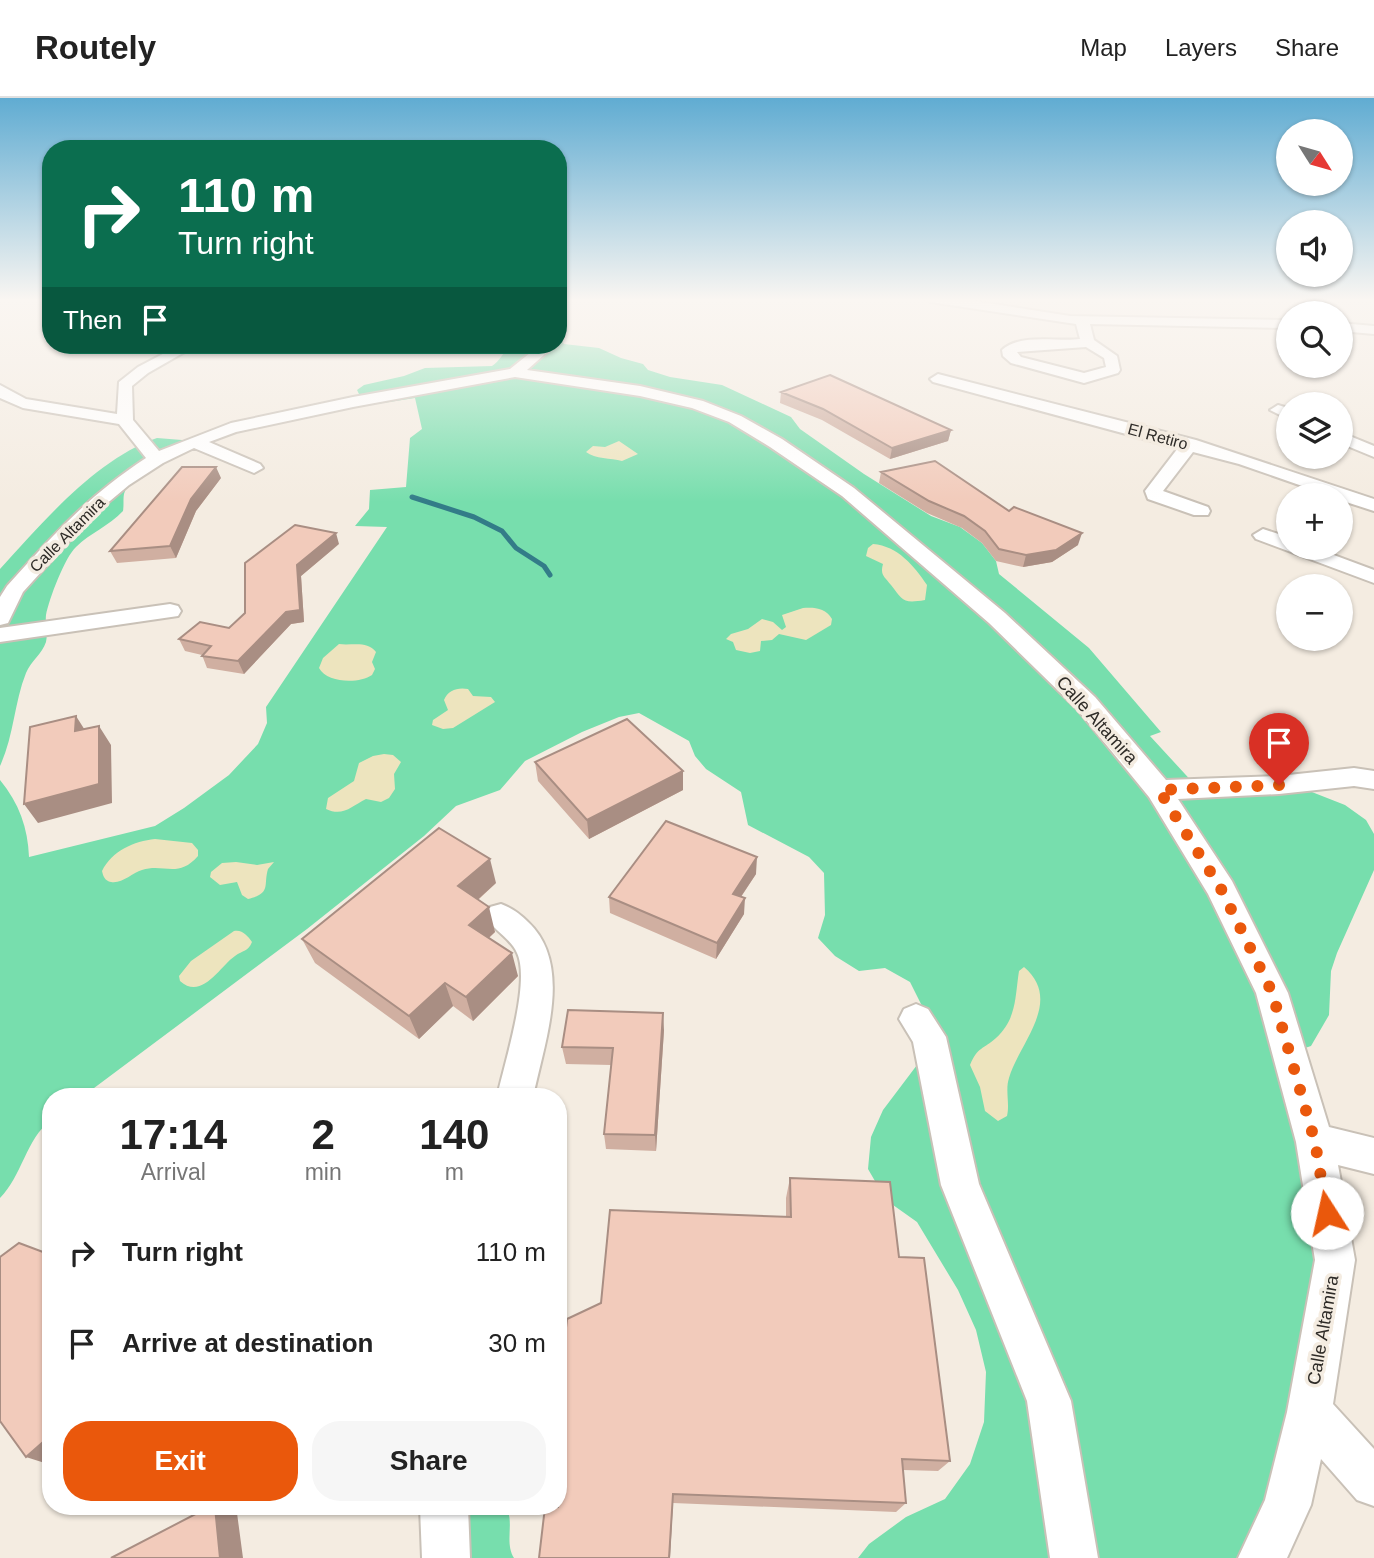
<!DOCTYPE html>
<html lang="en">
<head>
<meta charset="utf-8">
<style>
  body { margin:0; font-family:Arial,sans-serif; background:#f6f6f6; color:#222; height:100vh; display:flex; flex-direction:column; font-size:26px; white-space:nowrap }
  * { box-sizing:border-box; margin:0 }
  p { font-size:23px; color:#767676 }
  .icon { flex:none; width:38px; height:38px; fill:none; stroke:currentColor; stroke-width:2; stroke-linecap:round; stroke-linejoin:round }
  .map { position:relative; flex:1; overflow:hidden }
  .panel { position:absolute; left:42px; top:990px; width:525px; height:427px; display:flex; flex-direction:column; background:#fff; border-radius:28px; box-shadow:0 2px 5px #0004 }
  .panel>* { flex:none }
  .guide { position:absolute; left:42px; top:42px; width:525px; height:214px; border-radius:28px; box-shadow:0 2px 5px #0004; background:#0b6e4f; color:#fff; overflow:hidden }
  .needle { width:46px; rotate:127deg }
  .fabs { position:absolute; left:1276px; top:21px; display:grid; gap:14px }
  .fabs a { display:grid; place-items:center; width:77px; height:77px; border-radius:50%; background:#fff; box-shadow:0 2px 5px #0004; font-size:35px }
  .pin { position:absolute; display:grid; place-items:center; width:60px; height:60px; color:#fff; margin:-72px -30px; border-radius:50% 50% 50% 0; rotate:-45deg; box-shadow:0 0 7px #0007 }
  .pin .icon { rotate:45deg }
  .me { position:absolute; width:77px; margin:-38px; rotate:350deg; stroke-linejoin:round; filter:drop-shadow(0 0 5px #0008) }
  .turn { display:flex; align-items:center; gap:24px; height:147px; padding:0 21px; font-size:32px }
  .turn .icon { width:91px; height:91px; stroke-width:2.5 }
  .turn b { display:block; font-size:49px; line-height:60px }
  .then { display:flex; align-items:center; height:66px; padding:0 21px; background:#0003; gap:14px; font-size:26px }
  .eta { display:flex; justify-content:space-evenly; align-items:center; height:119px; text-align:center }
  .eta b { font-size:42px; font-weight:800; line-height:49px }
  .action { display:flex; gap:14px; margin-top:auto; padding:14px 21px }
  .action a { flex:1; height:80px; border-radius:28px; background:#ea580c; color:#fff; font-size:28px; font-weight:800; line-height:80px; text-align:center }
  .action a+a { background:#f6f6f6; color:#222 }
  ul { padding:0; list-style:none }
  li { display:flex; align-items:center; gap:21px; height:91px; padding:0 21px }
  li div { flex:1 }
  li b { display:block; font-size:26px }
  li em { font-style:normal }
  header { display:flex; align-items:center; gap:42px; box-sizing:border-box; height:98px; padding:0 35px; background:#fff; border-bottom:2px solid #e0e0e0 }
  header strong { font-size:33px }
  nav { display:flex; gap:38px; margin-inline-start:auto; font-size:24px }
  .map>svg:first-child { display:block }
  .green { fill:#77dead }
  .sand { fill:#ede4be }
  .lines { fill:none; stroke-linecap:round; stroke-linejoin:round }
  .stream { stroke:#337c88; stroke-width:5 }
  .minor-casing { stroke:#c9c1b7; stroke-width:4 }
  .minor { fill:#fff; fill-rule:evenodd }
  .wall { fill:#d0afa1 }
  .shaded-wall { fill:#a98e83 }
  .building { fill:#f2cbbb; stroke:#a98e83; stroke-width:2 }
  .route { stroke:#ea580c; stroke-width:12; stroke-dasharray:0 21.6 }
  .labels { text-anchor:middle; stroke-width:7; stroke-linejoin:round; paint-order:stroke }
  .far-street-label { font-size:16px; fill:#2e2b27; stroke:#f4ece1 }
  .street-label { font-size:18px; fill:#2e2b27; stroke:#f4ece1 }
</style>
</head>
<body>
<header>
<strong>Routely</strong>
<nav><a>Map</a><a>Layers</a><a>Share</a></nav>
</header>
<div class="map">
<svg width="1374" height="1460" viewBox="0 0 1374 1460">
  <rect width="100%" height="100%" fill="#f4ece1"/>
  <path class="green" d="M 558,237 L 563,237 L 561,242 L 564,246 L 599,250 L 621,260 L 643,266 L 648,272 L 670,279 L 722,287 L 791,319 L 800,331 L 864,376 L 931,418 L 960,429 L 982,445 L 996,463 L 999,476 L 1089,550 L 1161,634 L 1150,638 L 1208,701 L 1225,692 L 1294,687 L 1345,707 L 1366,722 L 1374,736 L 1374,772 L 1337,855 L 1331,873 L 1329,917 L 1311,948 L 1299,952 L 1335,1162 L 1262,1460 L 858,1460 L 869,1446 L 906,1419 L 945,1401 L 970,1366 L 984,1324 L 986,1274 L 976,1232 L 958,1192 L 917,1124 L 886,1102 L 868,1071 L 871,1039 L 883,1012 L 917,967 L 923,940 L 924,912 L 910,884 L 885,870 L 859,873 L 835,858 L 818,840 L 825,817 L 824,775 L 809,759 L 748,727 L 741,694 L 706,671 L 695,658 L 689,643 L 639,615 L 619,619 L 582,634 L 525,663 L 500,692 L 456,708 L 424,738 L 307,831 L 82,999 L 51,999 L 51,1022 C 26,1041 22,1078 0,1100 L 0,682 C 19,705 28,730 29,759 L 155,728 L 184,710 L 229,677 L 258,646 L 267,625 L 266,609 L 387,429 L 355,428 L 369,411 L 370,392 L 406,389 L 410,340 L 422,331 L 415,300 L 376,306 L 360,298 L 357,292 L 364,287 L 404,278 L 425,270 L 492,268 C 500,263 501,257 507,252 C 519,242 544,247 558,247 Z
    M 157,340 L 182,342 L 189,350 C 173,366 129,376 124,396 C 123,401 124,408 123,413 C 109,428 90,435 76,449 C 65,459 49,501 46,517 C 45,526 48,535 46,544 C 42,556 31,563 26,575 C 14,605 14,638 0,668 L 0,471 C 43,424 96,361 157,340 Z
    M 444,1409 L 506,1409 C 515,1425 504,1444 514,1460 L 446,1460 Z"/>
  <path class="sand" d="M 619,343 L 638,356 L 622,363 C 611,360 595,361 586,354 L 593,348 L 605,349 Z
    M 873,446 C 898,448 914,468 927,487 L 925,502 C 902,506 903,502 891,487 C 884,478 880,477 883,466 L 866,458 L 868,450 Z
    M 803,510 C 814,509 826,510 832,521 L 831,527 L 806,542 L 779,536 L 772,542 L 761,543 L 760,553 L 750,555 L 736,552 L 733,544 L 726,541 L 731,536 L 748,531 L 762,521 L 773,524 L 782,532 L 786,529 L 782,517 Z
    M 339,546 C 352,548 367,542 376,554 L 372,564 L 375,571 L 372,577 C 359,586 327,585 319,570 L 323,560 Z
    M 468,591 L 473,598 L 491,599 L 495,604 L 453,630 L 443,631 L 432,627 L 433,622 L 448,612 L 444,602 C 448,592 458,589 468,591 Z
    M 384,656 L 393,657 L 401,664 L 394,676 L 395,691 L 389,700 L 381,704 L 366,701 C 352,708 343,719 326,711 L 328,700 L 354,683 L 359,665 L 373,658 Z
    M 155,741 L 192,745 L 198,752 L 198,758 C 178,781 164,765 142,772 C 132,775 122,786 111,784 C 105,783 103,778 102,773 C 112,753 134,743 155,741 Z
    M 236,764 L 257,767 L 274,764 L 268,771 C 263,788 272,795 248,801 L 242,797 L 237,784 L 220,787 L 210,779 L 211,774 L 222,765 Z
    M 234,833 C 242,831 248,838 252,844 C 248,854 243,852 235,858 C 220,868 202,903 180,883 L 179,878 L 191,863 Z
    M 1024,869 C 1064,903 1019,945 1009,980 C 1005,992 1010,1006 1007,1018 L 998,1023 L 985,1013 L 980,989 L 970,967 C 978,948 983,952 996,940 C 1017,921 1015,898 1019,873 Z"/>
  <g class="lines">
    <path class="stream" d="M 412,399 L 474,419 L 502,433 L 516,450 L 544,468 L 550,477"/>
    <g class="minor-casing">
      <path id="minor" d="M 924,200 L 955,200 L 1070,218 L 1288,222 L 1288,230 L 1090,226 L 1094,242 L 1117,258 L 1120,272 L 1118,275 L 1084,285 L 1011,265 L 1003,258 L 1002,252 C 1020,235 1057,244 1080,241 L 1076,226 L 930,204 ZM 1086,249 L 1104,260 L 1106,269 L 1084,275 L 1021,259 L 1017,254 Z
        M 1340,225 L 1374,228 L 1374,236 L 1340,233 Z
        M 180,247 L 197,247 L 148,275 L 132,288 L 133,322 L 159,353 L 231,325 L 353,299 L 510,271 L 540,247 L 555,247 L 527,272 L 640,288 L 703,303 L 741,318 L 782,341 L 854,390 L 1005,515 L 1095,599 L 1166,682 L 1279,678 L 1354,670 L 1374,673 L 1374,691 L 1354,688 L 1279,696 L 1178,701 L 1232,783 L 1288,895 L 1329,1029 L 1374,1040 L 1374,1076 L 1338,1067 L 1355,1162 L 1333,1306 L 1374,1351 L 1374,1408 L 1357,1402 L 1321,1361 L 1311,1407 L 1287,1460 L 1238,1460 L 1265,1402 L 1287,1314 L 1315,1162 L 1296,1044 L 1256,895 L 1208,796 L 1149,699 L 1077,611 L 989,525 L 842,398 L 770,349 L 729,324 L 692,310 L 640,298 L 515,279 L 353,309 L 236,334 L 209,344 L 260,366 L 263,370 L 254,375 L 194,350 L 163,365 L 129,387 L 92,418 L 23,494 L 8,525 L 0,527 L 0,499 L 7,488 C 53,437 88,398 146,360 L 119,326 L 23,310 L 0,300 L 0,287 L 26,301 L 117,316 L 119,284 L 138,269 Z
        M 938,276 L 1196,342 L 1374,401 L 1374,413 L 1340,402 L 1340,397 L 1328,397 L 1239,366 L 1193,354 L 1163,393 L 1208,409 L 1210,413 L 1208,417 L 1194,417 L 1148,401 L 1145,393 L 1178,350 L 933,284 L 930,281 Z
        M 1278,307 L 1288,310 L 1288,321 L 1270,312 Z
        M 1340,334 L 1374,348 L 1374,359 L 1340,345 Z
        M 1263,431 L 1288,439 L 1288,450 L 1315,450 L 1374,472 L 1374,485 L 1256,441 L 1253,437 Z
        M 170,506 L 178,508 L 181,513 L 178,518 L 0,544 L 0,530 Z
        M 501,806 C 512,810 519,815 528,824 C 574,867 544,945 533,999 L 497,999 C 504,966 531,884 517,855 C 511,840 493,833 486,818 L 490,809 Z
        M 916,906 L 928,911 L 946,939 L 979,1086 L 1071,1303 L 1098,1460 L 1050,1460 L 1027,1303 L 941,1087 L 913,944 L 899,921 L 904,911 Z
        M 420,1409 L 468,1409 L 470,1460 L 422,1460 Z"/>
    </g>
    <use href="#minor" class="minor"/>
  </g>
  <path class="wall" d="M 781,294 L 951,332 L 948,343 L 890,361 L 822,322 L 780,305 Z
    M 881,374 L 1009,413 L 1078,447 L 1052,464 L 1023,469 L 996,463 L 982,445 L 962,430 L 927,415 L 879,385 Z
    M 221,380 L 196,413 L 176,460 L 117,465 L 110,453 Z
    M 339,446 L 301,478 L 304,524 L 291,526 L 244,576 L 207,570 L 202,557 L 185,553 L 179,541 L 229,530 Z
    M 535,664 L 683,692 L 589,741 L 538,683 Z
    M 756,776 L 741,799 L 744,816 L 716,861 L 610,815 L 609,799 Z
    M 496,785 L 478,802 L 495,834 L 489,840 L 518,878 L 473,923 L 453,908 L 419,941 L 315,865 L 302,841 Z
    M 664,932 L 656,1053 L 606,1051 L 604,1036 L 611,967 L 566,966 L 562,949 Z
    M 790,1080 L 899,1159 L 950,1363 L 938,1373 L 903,1372 L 906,1405 L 896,1414 L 673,1405 L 539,1460 L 786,1118 L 786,1100 Z"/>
  <path class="shaded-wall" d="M 951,332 L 948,343 L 890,361 L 892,350 Z
    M 216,369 L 221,380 L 196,413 L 176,460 L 170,448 L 191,401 Z
    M 336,435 L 339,446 L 301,478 L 304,524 L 291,526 L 244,576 L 238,563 L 297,467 Z
    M 1082,435 L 1078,447 L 1052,464 L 1023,469 L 1026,457 Z
    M 76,618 L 88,637 L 75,633 Z
    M 99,628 L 111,647 L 112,705 L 38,725 L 24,706 Z
    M 683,673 L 683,692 L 589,741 L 587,722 Z
    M 757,759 L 756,776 L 732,812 L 733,796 Z
    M 490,761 L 496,785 L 465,813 L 458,788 Z
    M 745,800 L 744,816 L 716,861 L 717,845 Z
    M 489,809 L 495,834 L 476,851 L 469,827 Z
    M 512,855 L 518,878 L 473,923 L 466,899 Z
    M 445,885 L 453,908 L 419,941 L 409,918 Z
    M 663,915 L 664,932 L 656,1053 L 655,1037 Z
    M 51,1337 L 51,1367 L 26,1359 Z
    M 673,1396 L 673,1405 L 670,1460 L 669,1460 Z
    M 215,1409 L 221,1409 L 237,1415 L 243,1460 L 220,1460 Z"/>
  <path class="building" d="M 830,277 L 951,332 L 892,350 L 823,311 L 781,294 Z
    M 935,363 L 1009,413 L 1014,409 L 1082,435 L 1056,452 L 1026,457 L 999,451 L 985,433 L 964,418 L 929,403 L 881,374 Z
    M 182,369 L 216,369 L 191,401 L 170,448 L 110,453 Z
    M 295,427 L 336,435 L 297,467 L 300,512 L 286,514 L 238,563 L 202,558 L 211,548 L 179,541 L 200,524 L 229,530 L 245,515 L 245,465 Z
    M 76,618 L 75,633 L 99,628 L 99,686 L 24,706 L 30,629 Z
    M 627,621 L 683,673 L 587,722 L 535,664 Z
    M 666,723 L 757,759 L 733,796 L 745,800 L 717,845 L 609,799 Z
    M 439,730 L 490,761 L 458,788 L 489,809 L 469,827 L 512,855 L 466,899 L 445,885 L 409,918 L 302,841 Z
    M 568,912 L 663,915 L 655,1037 L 604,1036 L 613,950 L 562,949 Z
    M 790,1080 L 890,1084 L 899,1159 L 924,1160 L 950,1363 L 902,1361 L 906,1405 L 673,1396 L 669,1460 L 539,1460 L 545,1409 L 558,1409 L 558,1299 L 567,1221 L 601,1205 L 610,1112 L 791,1119 Z
    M 19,1145 L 51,1157 L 51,1337 L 26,1359 L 0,1323 L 0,1159 Z
    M 209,1409 L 215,1409 L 220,1460 L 111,1460 Z"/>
  <linearGradient id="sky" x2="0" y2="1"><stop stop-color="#60acd2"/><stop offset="0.5" stop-color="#faf6f2"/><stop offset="1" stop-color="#faf6f2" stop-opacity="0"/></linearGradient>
  <rect width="1374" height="404" fill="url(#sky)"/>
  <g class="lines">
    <path class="route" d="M 1279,687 L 1159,692 L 1221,791 L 1272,894 L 1315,1044 L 1327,1115"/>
  </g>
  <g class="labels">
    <g class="far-street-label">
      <text transform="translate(1158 338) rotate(15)" y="6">El Retiro</text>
      <text transform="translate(67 436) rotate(-45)" y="6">Calle Altamira</text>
    </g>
    <g class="street-label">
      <text transform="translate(1097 622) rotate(48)" y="6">Calle Altamira</text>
      <text transform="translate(1323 1232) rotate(-80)" y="6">Calle Altamira</text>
    </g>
  </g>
</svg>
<div class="fabs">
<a><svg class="needle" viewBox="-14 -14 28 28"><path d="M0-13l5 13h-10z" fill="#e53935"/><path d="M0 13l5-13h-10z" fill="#767676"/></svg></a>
<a><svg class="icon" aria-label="sound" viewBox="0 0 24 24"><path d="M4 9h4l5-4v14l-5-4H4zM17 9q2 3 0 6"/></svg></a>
<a><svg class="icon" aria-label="search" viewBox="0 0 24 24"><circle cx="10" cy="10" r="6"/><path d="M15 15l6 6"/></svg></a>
<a><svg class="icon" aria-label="layers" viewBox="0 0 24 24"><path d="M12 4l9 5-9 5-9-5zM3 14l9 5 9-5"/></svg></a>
<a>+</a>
<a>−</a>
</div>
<div class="pin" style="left:1279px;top:687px;background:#d93025"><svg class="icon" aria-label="arrive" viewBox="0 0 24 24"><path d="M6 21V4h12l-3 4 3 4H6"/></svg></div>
<svg class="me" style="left:1327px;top:1115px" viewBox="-20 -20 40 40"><circle r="19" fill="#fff"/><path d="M0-13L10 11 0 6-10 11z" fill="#ea580c"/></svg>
<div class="guide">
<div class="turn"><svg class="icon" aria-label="right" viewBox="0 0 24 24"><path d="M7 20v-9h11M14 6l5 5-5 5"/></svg><div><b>110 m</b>Turn right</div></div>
<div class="then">Then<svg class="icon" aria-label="arrive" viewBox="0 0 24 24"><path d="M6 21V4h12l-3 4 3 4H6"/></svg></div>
</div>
<section class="panel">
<div class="eta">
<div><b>17:14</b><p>Arrival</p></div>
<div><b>2</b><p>min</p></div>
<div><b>140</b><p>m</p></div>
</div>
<ul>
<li><svg class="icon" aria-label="right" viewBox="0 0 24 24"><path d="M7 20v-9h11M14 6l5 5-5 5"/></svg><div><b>Turn right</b></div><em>110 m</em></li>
<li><svg class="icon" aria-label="arrive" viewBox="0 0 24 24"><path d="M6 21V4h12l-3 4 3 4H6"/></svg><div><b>Arrive at destination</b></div><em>30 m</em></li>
</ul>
<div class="action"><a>Exit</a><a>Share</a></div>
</section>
</div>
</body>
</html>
